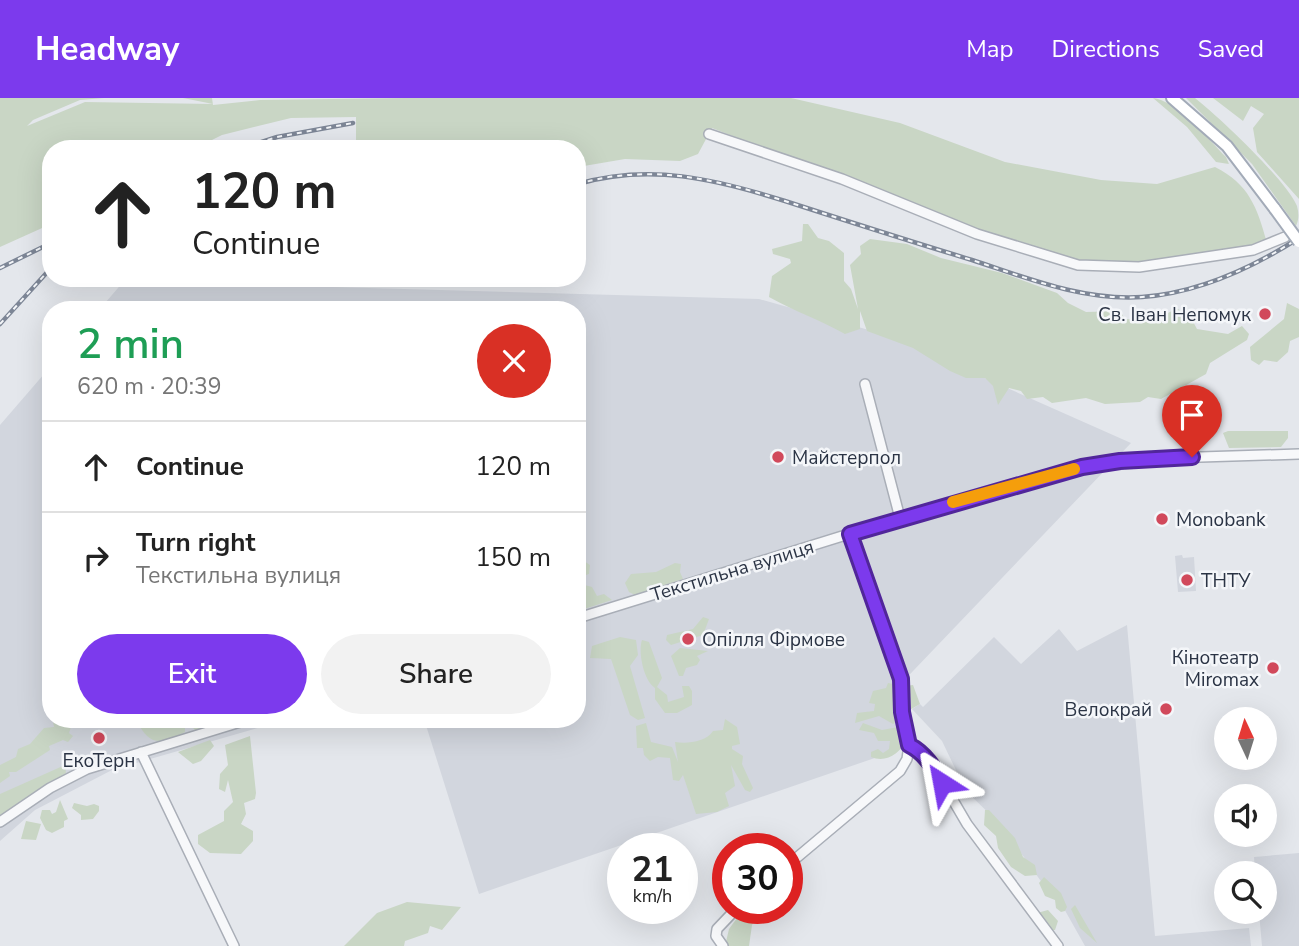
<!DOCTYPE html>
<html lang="en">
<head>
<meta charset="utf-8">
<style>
  body { margin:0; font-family:"Nunito Sans",sans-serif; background:#f2f2f2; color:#222; height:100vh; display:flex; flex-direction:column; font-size:26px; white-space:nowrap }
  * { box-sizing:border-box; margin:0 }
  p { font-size:23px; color:#767676 }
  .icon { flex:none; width:38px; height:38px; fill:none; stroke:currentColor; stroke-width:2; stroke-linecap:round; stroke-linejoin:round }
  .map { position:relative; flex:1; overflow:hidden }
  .panel { position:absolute; left:42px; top:203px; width:544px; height:427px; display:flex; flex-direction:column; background:#fff; border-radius:28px; box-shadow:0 7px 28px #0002 }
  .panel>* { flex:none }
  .banner { position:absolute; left:42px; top:42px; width:544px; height:147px; border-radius:28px; box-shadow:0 7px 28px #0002; background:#fff; color:#222; overflow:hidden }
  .needle { width:46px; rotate:356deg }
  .tools { position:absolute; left:1214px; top:609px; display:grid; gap:14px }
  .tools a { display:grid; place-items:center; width:63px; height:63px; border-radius:50%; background:#fff; box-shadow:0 7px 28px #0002; font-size:35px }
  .speed { position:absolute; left:607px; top:735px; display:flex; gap:14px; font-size:35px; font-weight:700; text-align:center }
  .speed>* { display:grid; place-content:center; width:91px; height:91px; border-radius:50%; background:#fff; box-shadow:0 7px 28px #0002; line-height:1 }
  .speed small { font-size:18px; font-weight:400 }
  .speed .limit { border:10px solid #d22; background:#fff; color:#111 }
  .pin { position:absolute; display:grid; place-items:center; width:60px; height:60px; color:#fff; margin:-72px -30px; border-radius:50% 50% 50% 0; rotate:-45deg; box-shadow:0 0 7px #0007 }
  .pin .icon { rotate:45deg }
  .me { position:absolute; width:77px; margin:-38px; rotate:326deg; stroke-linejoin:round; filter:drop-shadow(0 0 5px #0008) }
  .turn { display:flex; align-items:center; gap:24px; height:147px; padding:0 35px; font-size:32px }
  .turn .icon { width:91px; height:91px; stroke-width:2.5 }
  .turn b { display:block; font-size:49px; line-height:60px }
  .round { display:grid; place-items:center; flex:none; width:74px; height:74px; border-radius:37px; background:#f2f2f2 }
  .overview { display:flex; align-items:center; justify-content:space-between; height:119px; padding:0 35px }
  h1 { font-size:42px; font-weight:600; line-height:52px; color:#1e9e55 }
  .cta { display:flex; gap:14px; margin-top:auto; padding:14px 35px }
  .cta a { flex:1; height:80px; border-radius:42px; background:#7c3aed; color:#fff; font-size:28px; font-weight:600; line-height:80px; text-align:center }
  .cta a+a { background:#f2f2f2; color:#222 }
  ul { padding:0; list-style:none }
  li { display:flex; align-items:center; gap:21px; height:91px; padding:0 35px; border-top:2px solid #e0e0e0 }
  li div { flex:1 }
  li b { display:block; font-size:26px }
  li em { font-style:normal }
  header { display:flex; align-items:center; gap:42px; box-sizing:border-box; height:98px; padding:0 35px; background:#7c3aed; color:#fff }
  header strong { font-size:33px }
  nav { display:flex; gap:38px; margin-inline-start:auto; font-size:24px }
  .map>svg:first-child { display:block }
  .built { fill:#d2d6de }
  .green { fill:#c9d6c5 }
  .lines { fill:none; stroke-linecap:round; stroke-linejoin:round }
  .minor-casing { stroke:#a9aeb7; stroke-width:12 }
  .major-casing { stroke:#a3abb8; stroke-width:14 }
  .minor { stroke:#f7f8fa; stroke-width:9 }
  .major { stroke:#fff; stroke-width:10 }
  .rail-casing { stroke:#7d8696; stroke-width:4.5 }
  .rail { stroke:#f4f6f9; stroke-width:2; stroke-dasharray:5; stroke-linecap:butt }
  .major-bridge-casing { stroke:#a3abb8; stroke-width:14; stroke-linecap:butt }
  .major-bridge { stroke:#fff; stroke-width:10 }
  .route-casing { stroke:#51269a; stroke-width:18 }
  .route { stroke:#7c3aed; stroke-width:12 }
  .slow { stroke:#f59e0b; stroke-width:12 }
  .poi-dot { fill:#d1495b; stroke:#f4f6f9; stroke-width:2.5 }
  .labels { text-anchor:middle; stroke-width:5; stroke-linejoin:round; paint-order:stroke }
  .poi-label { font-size:19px; fill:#2b3445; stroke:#f4f6f9; text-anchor:start }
  .street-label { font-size:19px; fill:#2b3445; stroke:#f4f6f9 }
</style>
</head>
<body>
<header>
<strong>Headway</strong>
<nav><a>Map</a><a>Directions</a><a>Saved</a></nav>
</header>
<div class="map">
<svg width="1299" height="848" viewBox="0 0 1299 848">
  <rect width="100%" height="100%" fill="#e4e7ec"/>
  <path class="built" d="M 124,183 L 759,201 L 890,238 L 1131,345 L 892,595 L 901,651 L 479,796 L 424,621 L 578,621 L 578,212 L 99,212 Z
    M 51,268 L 51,621 L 289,621 L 112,672 L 35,712 L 0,743 L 0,327 Z
    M 1182,457 L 1183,460 L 1194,459 L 1196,493 L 1178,494 L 1175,458 Z
    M 1127,527 L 1155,838 L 1249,830 L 1251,848 L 1085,848 L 1058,800 L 1050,796 L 1001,727 L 966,693 L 942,643 L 912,611 L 920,606 L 923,609 L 994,539 L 1021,566 L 1059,531 L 1077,553 Z
    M 1299,755 L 1299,848 L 1262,848 L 1259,814 L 1265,814 L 1265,775 L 1255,775 L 1254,759 Z"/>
  <path class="green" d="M 0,0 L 104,0 L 80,2 L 33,22 L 27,28 L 85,4 L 213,6 L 183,0 L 212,0 L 213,7 L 260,2 L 404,0 L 791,0 L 900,25 L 1005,64 L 1101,82 L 1157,86 L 1215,69 C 1249,86 1257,109 1267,145 L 1139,167 L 1074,163 L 951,123 L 712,30 L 698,56 L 680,63 L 625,61 L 578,69 L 578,51 L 356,45 L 356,19 L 291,20 L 222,37 L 194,51 L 51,51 L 51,126 L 0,149 Z
    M 1153,0 C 1174,1 1211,44 1226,59 L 1229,66 L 1216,64 L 1187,29 Z
    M 1186,0 L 1195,0 C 1219,19 1285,81 1297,108 C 1299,115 1299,122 1296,128 L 1252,66 Z
    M 1213,0 L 1299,0 L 1299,101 L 1257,54 L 1253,30 L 1264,16 L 1251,8 L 1243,23 Z
    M 803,126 L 808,126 L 818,140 L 829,143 L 844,155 L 844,183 L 851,191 L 858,211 L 850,167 L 861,156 L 860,148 L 870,141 L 907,146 L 941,160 L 1002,175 L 1057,195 L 1068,205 L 1086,214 L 1120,213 L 1125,221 C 1142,222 1163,221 1176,210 L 1190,218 L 1197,231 L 1228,236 L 1242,228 L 1249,236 L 1247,242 L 1210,265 L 1206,276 L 1161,301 L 1148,299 L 1140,304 L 1105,306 L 1086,300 L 1052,305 L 1043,299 L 1027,301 L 1021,293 L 1009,290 L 998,307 L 993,288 L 985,280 L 966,280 L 950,273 L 913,250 L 867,233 L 860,213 L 860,231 L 845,236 C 820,222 794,213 769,199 L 772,178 L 791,165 L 790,161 L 773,156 L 772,151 L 802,143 Z
    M 1287,205 L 1299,211 L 1299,239 L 1290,243 L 1288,254 L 1277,264 L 1264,262 L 1259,267 L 1251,262 L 1250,249 L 1284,221 Z
    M 1228,333 L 1288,333 L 1288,340 L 1281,349 L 1229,350 L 1223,335 Z
    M 578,443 L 584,463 L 590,467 L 589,476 L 580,479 L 581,486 L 592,489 L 597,498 L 604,496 L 612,502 L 578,513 Z
    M 675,465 L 681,466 L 680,474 L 683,481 L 659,489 L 650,487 L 648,493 L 635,497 L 629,494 L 625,485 L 631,476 L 656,474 Z
    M 703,519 L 709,521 L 703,537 L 671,547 L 666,542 L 667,537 L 693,531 Z
    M 620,539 L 636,542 L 638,557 L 630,568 L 645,620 L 638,622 L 630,617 L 611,561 L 590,560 L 592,548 Z
    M 642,542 L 649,544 L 662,580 L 657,589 L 667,597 L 668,604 L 684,599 L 682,588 L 689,588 L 692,593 L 692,607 L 677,615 L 665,615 L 655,601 L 655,590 C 643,582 638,553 642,542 Z
    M 680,550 L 708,553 L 697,558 L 700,562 L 697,567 L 686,570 L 683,578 L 679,578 L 671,558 Z
    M 888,585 L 893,586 L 899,607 L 898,623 L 893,626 L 879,618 L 855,625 L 857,615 L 874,613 L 875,606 L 869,605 L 873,593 L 886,590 Z
    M 913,587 L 920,606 L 906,614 L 904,588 Z
    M 58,621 L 62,627 L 65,621 L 91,621 L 71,629 L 69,635 L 73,638 L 68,644 L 63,642 L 49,648 L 50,652 L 16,674 L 9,674 L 10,678 L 0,685 L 0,667 L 16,659 L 18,651 L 30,646 L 44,630 L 54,629 L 53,624 Z
    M 136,621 L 151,621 L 153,624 L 174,621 L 176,627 L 185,624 L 185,634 C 161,647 149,649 136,621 Z
    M 235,621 L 196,633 L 192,629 L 193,621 Z
    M 725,621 L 737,629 L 740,646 L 732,648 L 732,651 L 743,658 L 742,666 L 753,690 L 750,694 L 745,692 L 731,667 L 735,688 L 725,695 L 729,708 L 717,714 L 696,716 L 683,677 L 679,683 L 673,682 L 670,660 L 658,659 L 650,663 L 644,657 L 643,650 L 637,650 L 636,628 L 646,625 L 651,644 L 672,649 L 678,664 L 675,644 C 687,646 706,644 713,633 L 723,632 Z
    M 863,625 L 882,632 L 898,629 L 899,637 L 906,642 C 900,656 886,665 871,659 L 871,654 L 878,651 L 883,655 L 889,651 L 890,643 L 878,643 L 874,635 L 859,632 Z
    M 250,638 L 256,695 L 255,701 L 244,705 L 246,716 L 241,726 L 253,733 L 253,743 L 241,756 L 210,755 L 198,746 L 198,737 L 224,723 L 224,713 L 233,704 L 228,682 L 225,694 L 219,691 L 220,676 L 228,667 L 225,647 Z
    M 210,642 L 214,648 L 201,663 L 193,666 L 178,654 Z
    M 65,667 L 66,675 L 0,718 L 0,696 Z
    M 60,702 L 68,721 L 64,723 L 64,729 L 52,735 L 46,732 L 40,720 L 42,712 L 50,712 L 52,716 L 56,714 Z
    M 74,705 L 87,708 L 94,706 L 99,708 L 99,713 L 93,721 L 81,722 L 81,717 L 72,710 Z
    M 985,712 L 989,712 L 1015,740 L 1023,759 L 1035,767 L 1037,777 L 1025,778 L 1011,769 L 998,750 L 996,738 L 984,727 Z
    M 26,723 L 41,726 L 36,742 L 21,741 Z
    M 1044,779 L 1061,795 L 1067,809 L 1065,813 L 1061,814 L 1056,810 L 1055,802 L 1045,798 L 1039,785 Z
    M 407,804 L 461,809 L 442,832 L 430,828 L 428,835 L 405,843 L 404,848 L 344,848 L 377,815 Z
    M 1075,807 L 1097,845 L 1080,830 L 1071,811 Z
    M 757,810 L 762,810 L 752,827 L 749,848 L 725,848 L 729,831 L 740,816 Z
    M 1048,812 L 1058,823 L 1055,832 L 1050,832 L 1037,815 Z"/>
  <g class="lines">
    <g class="minor-casing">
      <path id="minor" d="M 709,36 L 842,81 L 977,136 L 1078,167 L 1139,169 L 1253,152 L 1285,139
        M 865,286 L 900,420
        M 578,520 L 952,404 L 1082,369 L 1137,361 L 1299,356
        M 909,647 L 918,651 L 933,668 L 967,726 L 1058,848
        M 141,654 L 234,848
        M 0,724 L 50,690 L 87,671 L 250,621
        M 788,767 L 900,673 L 907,661 L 909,647 L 902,614 L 901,581 L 850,436
        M 723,848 L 716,838 L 717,831 L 737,810"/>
    </g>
    <g class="major-casing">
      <path id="major" d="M 1172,0 L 1227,48 L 1275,111"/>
    </g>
    <use href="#minor" class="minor"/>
    <use href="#major" class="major"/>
    <g class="rail-casing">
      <path id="rail" d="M 239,51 L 277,39 L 353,25
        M 578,86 C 650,65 715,81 785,103 C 847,123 909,143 972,162 C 1027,180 1083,203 1142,199 C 1198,195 1252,170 1299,140
        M 0,170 L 51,145
        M 0,226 L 51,170"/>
    </g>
    <use href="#rail" class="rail"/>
    <g class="major-bridge-casing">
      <path id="major-bridge" d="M 1275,111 L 1299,144"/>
    </g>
    <use href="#major-bridge" class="major-bridge"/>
  </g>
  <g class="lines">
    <g class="route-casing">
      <path id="route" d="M 942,685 C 934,670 925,655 909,647 L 902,614 L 901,581 L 850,436 L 1082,369 L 1120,363 L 1192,359"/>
    </g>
    <use href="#route" class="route"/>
    <path class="slow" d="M 953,404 L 1074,371"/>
  </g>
  <g class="poi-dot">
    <circle cx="1265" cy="216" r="7"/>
    <circle cx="778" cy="359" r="7"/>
    <circle cx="1162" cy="421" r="7"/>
    <circle cx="1187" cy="482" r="7"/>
    <circle cx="688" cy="541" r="7"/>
    <circle cx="1273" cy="570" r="7"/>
    <circle cx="1166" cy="611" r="7"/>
    <circle cx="99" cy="640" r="7"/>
  </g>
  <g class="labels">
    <g class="poi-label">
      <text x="1251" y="223" text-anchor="end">Св. Іван Непомук</text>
      <text x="792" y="366">Майстерпол</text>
      <text x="1176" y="428">Monobank</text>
      <text x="1201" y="489">ТНТУ</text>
      <text x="702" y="548">Опілля Фірмове</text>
      <text x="1259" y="566" text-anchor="end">Кінотеатр<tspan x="1259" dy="22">Miromax</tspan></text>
      <text x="1152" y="618" text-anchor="end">Велокрай</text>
      <text x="99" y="669" text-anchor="middle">ЕкоТерн</text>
    </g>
    <g class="street-label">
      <text transform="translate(732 472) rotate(-17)" y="7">Текстильна вулиця</text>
    </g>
  </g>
</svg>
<div class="tools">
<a><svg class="needle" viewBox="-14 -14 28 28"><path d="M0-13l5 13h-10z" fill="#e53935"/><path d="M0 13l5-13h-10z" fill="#767676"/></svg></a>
<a><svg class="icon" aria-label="sound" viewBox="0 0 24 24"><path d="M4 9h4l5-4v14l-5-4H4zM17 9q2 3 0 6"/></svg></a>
<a><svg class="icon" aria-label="search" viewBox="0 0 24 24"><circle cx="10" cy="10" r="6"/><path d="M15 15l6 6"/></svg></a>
</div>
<div class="speed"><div>21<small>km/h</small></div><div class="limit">30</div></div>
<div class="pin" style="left:1192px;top:359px;background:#d93025"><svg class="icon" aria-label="arrive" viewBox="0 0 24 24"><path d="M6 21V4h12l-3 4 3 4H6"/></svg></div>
<svg class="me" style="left:942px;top:685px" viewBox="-20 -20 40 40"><path d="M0-17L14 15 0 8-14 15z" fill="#7c3aed" stroke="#fff" stroke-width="4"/></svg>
<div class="banner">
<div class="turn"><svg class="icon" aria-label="ahead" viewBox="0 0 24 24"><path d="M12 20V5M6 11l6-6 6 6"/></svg><div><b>120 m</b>Continue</div></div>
</div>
<section class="panel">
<div class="overview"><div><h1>2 min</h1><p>620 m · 20:39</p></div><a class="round" style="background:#d93025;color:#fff"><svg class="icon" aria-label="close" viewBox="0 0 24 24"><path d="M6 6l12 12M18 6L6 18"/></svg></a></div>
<ul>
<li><svg class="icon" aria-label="ahead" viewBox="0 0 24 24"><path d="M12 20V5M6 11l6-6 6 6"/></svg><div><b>Continue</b></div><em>120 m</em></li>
<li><svg class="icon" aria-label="right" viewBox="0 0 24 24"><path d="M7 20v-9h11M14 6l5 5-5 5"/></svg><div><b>Turn right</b><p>Текстильна вулиця</p></div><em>150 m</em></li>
</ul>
<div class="cta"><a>Exit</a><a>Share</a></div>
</section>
</div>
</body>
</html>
